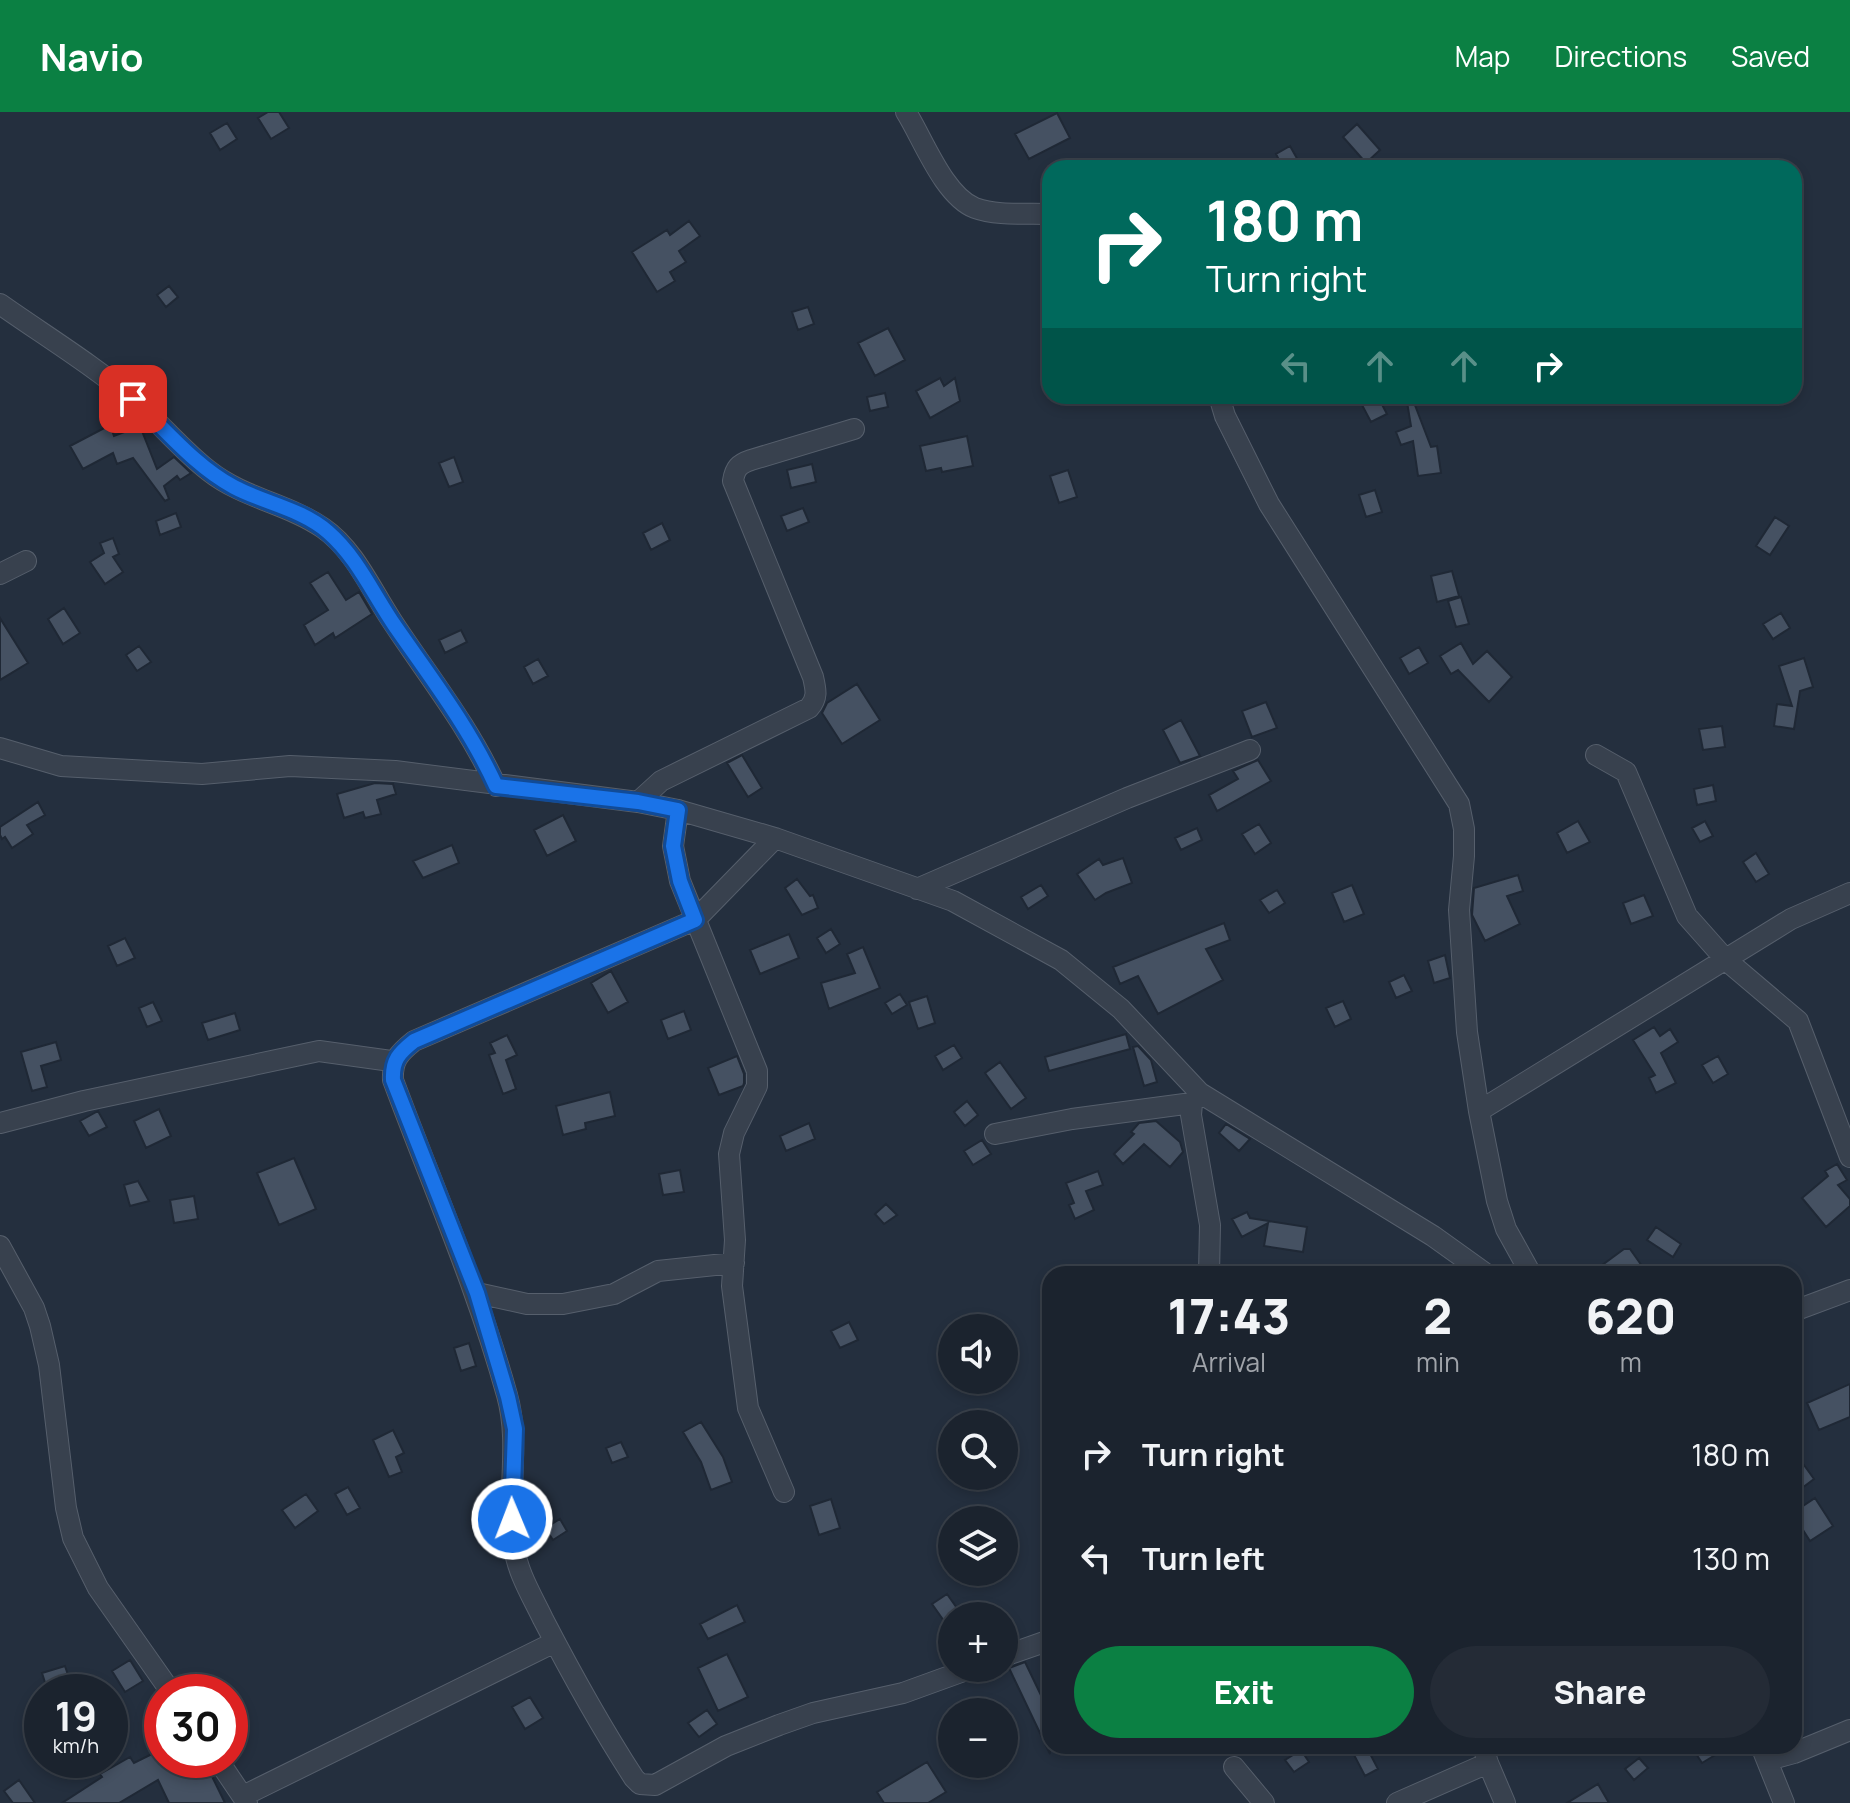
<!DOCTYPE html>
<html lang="en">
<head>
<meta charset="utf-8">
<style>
  body { margin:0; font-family:Manrope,sans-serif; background:#242b36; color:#f1f3f6; height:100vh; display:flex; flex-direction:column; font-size:30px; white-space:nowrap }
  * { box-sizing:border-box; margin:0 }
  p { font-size:26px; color:#a0a4aa }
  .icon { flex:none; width:44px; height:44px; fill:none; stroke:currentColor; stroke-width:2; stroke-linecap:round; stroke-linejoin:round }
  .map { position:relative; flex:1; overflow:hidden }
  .drawer { position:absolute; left:1042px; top:1154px; width:760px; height:488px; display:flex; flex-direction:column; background:#1b232e; border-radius:24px; box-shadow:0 4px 12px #0003,0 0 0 2px #39404a }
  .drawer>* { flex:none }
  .top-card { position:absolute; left:1042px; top:48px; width:760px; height:244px; border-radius:24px; box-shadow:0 4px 12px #0003,0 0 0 2px #39404a; background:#00695c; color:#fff; overflow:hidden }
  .buttons { position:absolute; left:938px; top:1202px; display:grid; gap:16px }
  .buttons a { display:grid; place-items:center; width:80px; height:80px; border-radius:50%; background:#1b232e; box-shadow:0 4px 12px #0003,0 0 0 2px #39404a; font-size:40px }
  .speed { position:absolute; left:24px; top:1562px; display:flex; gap:16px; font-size:40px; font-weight:700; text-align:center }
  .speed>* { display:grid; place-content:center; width:104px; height:104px; border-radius:50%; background:#1b232e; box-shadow:0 4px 12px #0003,0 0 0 2px #39404a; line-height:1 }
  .speed small { font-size:20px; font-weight:400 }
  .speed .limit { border:12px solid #d22; background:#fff; color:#111 }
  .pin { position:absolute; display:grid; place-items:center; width:68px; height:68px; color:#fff; margin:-34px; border-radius:16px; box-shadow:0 4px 12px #0006 }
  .me { position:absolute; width:88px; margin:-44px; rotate:359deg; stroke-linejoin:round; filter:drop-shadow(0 0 6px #0008) }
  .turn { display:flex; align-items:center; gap:28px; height:168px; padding:0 32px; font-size:36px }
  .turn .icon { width:104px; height:104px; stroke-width:2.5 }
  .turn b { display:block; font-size:56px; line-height:68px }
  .lanes { display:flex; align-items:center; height:76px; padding:0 32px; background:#0003; justify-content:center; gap:40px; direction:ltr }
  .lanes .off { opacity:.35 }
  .eta { display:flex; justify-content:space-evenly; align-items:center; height:136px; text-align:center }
  .eta b { font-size:48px; font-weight:800; line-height:56px }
  .action { display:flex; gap:16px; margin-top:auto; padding:16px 32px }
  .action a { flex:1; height:92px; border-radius:48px; background:#0b8043; color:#fff; font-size:32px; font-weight:800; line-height:92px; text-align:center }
  .action a+a { background:#242b36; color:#f1f3f6 }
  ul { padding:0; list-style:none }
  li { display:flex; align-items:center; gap:24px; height:104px; padding:0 32px }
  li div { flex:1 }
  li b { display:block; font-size:30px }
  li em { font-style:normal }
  header { display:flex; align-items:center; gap:48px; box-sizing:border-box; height:112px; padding:0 40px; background:#0b8043; color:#fff }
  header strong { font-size:38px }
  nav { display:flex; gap:44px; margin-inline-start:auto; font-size:28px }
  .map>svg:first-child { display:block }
  .building { fill:#455162; stroke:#1f2835; stroke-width:2 }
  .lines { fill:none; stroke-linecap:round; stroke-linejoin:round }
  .minor-casing { stroke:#565f6c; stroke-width:22 }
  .minor { stroke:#38414e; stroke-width:20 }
  .route-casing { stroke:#114b97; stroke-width:20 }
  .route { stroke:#1a73e8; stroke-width:14 }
</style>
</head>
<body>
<header>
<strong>Navio</strong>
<nav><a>Map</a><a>Directions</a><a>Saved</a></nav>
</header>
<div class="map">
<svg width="1850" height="1691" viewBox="0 0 1850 1691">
  <rect width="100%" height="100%" fill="#242f3e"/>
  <path class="building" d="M 268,0 L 279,0 L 289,16 L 271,27 L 258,6 Z
    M 1057,1 L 1070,26 L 1029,47 L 1015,22 Z
    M 227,11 L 237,27 L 220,38 L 210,21 Z
    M 1357,12 L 1380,38 L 1366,51 L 1343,25 Z
    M 1290,34 L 1299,50 L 1283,56 L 1276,42 Z
    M 689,109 L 700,124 L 679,139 L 686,150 L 670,160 L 675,169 L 657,180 L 632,140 L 667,118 L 670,123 Z
    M 169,174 L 178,185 L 166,195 L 157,183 Z
    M 808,195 L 814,212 L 798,218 L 792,200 Z
    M 888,216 L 905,248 L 875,264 L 858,231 Z
    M 940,266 L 944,274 L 955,266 L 960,289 L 930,306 L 916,279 Z
    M 885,281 L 888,295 L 870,299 L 867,285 Z
    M 1378,285 L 1387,302 L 1371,310 L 1362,293 Z
    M 1413,288 L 1431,335 L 1437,334 L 1441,361 L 1418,364 L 1413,329 L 1401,333 L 1396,320 L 1411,314 L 1407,290 Z
    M 110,313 L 114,324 L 140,314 L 157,357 L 174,345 L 191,361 L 180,368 L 177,364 L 164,374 L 169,387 L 165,389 L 133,346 L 117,352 L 113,341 L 83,357 L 70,334 Z
    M 967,324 L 973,354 L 942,360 L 941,356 L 926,359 L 920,334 Z
    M 454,345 L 463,370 L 449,375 L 439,351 Z
    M 812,352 L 816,370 L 791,376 L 787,358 Z
    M 1068,358 L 1077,385 L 1059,391 L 1050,364 Z
    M 1375,378 L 1382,400 L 1366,405 L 1359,383 Z
    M 803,396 L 809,410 L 787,419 L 781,404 Z
    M 176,401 L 181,415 L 160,423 L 156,409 Z
    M 1775,405 L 1789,414 L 1770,443 L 1756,434 Z
    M 662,411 L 670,428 L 651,438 L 643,421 Z
    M 113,426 L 119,442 L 113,445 L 123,460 L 105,472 L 90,450 L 104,441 L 100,431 Z
    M 1452,459 L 1459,484 L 1437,490 L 1431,464 Z
    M 328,460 L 346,488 L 359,480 L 372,502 L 335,526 L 333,521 L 315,533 L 304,513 L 328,498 L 310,471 Z
    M 1461,485 L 1469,512 L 1456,515 L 1448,489 Z
    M 64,496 L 80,521 L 63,532 L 48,507 Z
    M 1781,501 L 1790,516 L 1773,527 L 1763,512 Z
    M 0,506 L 28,551 L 0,568 Z
    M 461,518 L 467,530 L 445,541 L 439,528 Z
    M 1461,531 L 1473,552 L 1487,539 L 1512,565 L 1489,590 L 1458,558 L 1451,562 L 1440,544 Z
    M 139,534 L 151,550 L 137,559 L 126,543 Z
    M 1419,535 L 1428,551 L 1409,562 L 1400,546 Z
    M 1804,546 L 1813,575 L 1800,579 L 1794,617 L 1774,614 L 1777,592 L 1792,594 L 1779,554 Z
    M 538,547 L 548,564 L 533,572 L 524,555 Z
    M 857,572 L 880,608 L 842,632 L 822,601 L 827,591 Z
    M 1266,590 L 1277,616 L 1252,625 L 1242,599 Z
    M 1181,608 L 1200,644 L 1180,651 L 1163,618 Z
    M 1722,614 L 1725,635 L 1703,638 L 1699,617 Z
    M 742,643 L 762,676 L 748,685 L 727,651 Z
    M 1258,648 L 1271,669 L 1217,699 L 1209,683 L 1238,667 L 1233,659 Z
    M 375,671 L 393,672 L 396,682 L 377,688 L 381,702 L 365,706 L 363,700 L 344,706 L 337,682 Z
    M 1713,673 L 1716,689 L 1697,693 L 1694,677 Z
    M 38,690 L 45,703 L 27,713 L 33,722 L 12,736 L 5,725 L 2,727 L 0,723 L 0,715 Z
    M 563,703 L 576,729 L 547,744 L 534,718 Z
    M 1578,709 L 1590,730 L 1567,741 L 1557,721 Z
    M 1705,709 L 1713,724 L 1700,730 L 1692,716 Z
    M 1259,712 L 1271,731 L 1255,742 L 1242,722 Z
    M 1197,716 L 1202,728 L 1181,738 L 1175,726 Z
    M 452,733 L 459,751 L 423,766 L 413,749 Z
    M 1756,741 L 1769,762 L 1756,770 L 1743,750 Z
    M 1123,746 L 1132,771 L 1106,781 L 1095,788 L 1077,762 L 1099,747 L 1103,753 Z
    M 1518,763 L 1523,779 L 1507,784 L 1520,812 L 1485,829 L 1472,803 L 1474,776 Z
    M 797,767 L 810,784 L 813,783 L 818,796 L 802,803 L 785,776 Z
    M 1041,773 L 1048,784 L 1028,797 L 1021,785 Z
    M 1352,773 L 1364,802 L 1344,810 L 1332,781 Z
    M 1277,778 L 1285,791 L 1269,801 L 1260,788 Z
    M 1644,783 L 1653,804 L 1631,812 L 1623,791 Z
    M 1224,811 L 1230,828 L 1206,837 L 1223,868 L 1158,902 L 1138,864 L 1120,872 L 1113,855 Z
    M 831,817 L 840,832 L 826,841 L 817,826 Z
    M 789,822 L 799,846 L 760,862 L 750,838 Z
    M 125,826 L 135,846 L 117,854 L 108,834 Z
    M 863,835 L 880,876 L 829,897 L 821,871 L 855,861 L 847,842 Z
    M 1445,843 L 1450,866 L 1434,871 L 1428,849 Z
    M 611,859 L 628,890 L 608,901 L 591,871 Z
    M 1404,863 L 1412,879 L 1396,886 L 1389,870 Z
    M 900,882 L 907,893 L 892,902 L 885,891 Z
    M 927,884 L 935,911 L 918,917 L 909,890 Z
    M 1343,889 L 1351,907 L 1335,915 L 1326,896 Z
    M 153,890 L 162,909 L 147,915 L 139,896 Z
    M 684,899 L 691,918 L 668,927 L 661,908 Z
    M 235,901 L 240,918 L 208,928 L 202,911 Z
    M 1654,915 L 1660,924 L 1670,917 L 1678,930 L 1661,941 L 1676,971 L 1656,981 L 1649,966 L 1655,963 L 1633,928 Z
    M 1126,922 L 1130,937 L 1049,959 L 1045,945 Z
    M 507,923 L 517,943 L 506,948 L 516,977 L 503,982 L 489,943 L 495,941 L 490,931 Z
    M 56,930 L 61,948 L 41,954 L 47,975 L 32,979 L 21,940 Z
    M 954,933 L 962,946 L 943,958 L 935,944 Z
    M 1138,934 L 1151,948 L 1157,970 L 1144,974 L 1133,935 Z
    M 737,944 L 744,962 L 744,971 L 743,974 L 719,983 L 708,956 Z
    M 1718,944 L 1728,962 L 1713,971 L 1702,953 Z
    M 1000,950 L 1026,986 L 1011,997 L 985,961 Z
    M 610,980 L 615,1004 L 585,1011 L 586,1017 L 563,1023 L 556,994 Z
    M 967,989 L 978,1003 L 965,1014 L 954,1000 Z
    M 159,997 L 171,1024 L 146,1036 L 134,1009 Z
    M 98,999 L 107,1015 L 89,1024 L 80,1009 Z
    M 1156,1009 L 1180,1030 L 1183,1040 L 1170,1055 L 1144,1032 L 1123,1052 L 1114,1042 L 1134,1022 L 1131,1020 L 1139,1011 Z
    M 809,1011 L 815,1027 L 786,1039 L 780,1024 Z
    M 1226,1012 L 1250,1027 L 1239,1039 L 1219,1021 Z
    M 982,1028 L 991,1042 L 973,1053 L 964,1039 Z
    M 294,1046 L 316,1097 L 279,1113 L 257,1061 Z
    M 1837,1052 L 1847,1068 L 1838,1073 L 1850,1087 L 1850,1094 L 1826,1115 L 1802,1086 L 1828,1064 L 1825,1059 Z
    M 680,1058 L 684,1080 L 663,1083 L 659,1062 Z
    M 1098,1059 L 1103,1073 L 1086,1079 L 1094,1098 L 1075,1107 L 1069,1093 L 1074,1091 L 1066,1071 Z
    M 138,1069 L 149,1089 L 130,1094 L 124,1073 Z
    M 194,1084 L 198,1107 L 174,1111 L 170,1088 Z
    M 886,1092 L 897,1103 L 884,1112 L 875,1102 Z
    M 1247,1100 L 1250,1106 L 1307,1115 L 1303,1140 L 1264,1134 L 1268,1111 L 1242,1125 L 1232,1107 Z
    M 1656,1115 L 1681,1132 L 1673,1145 L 1647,1128 Z
    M 1624,1137 L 1630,1137 L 1642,1154 L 1632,1162 L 1590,1162 Z
    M 849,1210 L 858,1228 L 840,1236 L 831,1219 Z
    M 469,1231 L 476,1254 L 461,1259 L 454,1236 Z
    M 1850,1272 L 1850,1305 L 1819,1318 L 1807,1291 Z
    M 701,1310 L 723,1345 L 732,1370 L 711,1378 L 701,1350 L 683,1320 Z
    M 393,1318 L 404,1341 L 396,1345 L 402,1360 L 389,1365 L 373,1328 Z
    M 621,1330 L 628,1345 L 612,1351 L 606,1336 Z
    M 1804,1353 L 1814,1367 L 1794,1382 L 1794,1359 Z
    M 348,1375 L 360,1396 L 347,1403 L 335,1382 Z
    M 306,1382 L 318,1399 L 295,1416 L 282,1398 Z
    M 1815,1386 L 1833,1414 L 1810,1429 L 1794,1404 L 1794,1400 Z
    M 831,1387 L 840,1416 L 819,1423 L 810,1394 Z
    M 560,1407 L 567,1419 L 553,1428 L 545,1416 Z
    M 947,1482 L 959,1499 L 944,1509 L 932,1492 Z
    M 737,1493 L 745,1510 L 708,1527 L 700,1512 Z
    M 727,1542 L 748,1585 L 718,1599 L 698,1556 Z
    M 130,1548 L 143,1569 L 125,1580 L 112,1559 Z
    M 1025,1550 L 1050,1602 L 1050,1642 L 1009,1556 Z
    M 65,1554 L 71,1572 L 48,1580 L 42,1561 Z
    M 530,1585 L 543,1606 L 525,1617 L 512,1595 Z
    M 707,1598 L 717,1612 L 699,1625 L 688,1611 Z
    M 1366,1634 L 1378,1657 L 1365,1664 L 1353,1641 Z
    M 1691,1634 L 1730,1634 L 1702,1651 Z
    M 160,1638 L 162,1648 L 204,1648 L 225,1691 L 169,1691 L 158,1668 L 119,1691 L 62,1691 L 102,1665 L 100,1662 L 130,1645 L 134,1651 Z
    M 1301,1638 L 1309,1650 L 1294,1660 L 1285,1648 Z
    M 1639,1646 L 1648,1656 L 1634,1668 L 1625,1657 Z
    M 927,1650 L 946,1680 L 928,1691 L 884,1691 L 877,1680 Z
    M 19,1668 L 35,1691 L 13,1691 L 4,1679 Z
    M 1598,1672 L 1609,1691 L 1567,1691 Z"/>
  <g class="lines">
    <g class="minor-casing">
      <path id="minor" d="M 906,0 C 923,27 944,84 975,96 C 997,104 1026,101 1050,102
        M 0,192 C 44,223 93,253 134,288 C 160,311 182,338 209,359 C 243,386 288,392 323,416 C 354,437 372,479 392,509 C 428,564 468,613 496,674
        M 1219,284 L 1225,304 L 1269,392 L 1459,692 L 1464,717 L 1464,744 L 1459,798 L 1467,920 L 1479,999 L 1497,1089 L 1506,1117 L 1531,1162
        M 0,462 L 26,449
        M 0,636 L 61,654 L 202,662 L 290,654 L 395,659 L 638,690 L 678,698 L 775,726 L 953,789 L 1061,848 L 1121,897 L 1200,981 L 1433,1124 L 1486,1162
        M 1596,643 L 1626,660 L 1687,804 L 1726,848 L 1798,909 L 1850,1045
        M 638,690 L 661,669 L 809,596 C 818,586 816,578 813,565 L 733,369 C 735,356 739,352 751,348 L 854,317
        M 678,698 L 673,734 L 680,769 L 757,959 L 757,974 L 734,1021 L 729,1042 L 735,1128 L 732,1174 L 748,1296 L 784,1380
        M 775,726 L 695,808 L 414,929 C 399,941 392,948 393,968 C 432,1073 477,1175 507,1283 C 521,1333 506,1383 514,1434 C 517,1460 532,1484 543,1507 C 571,1561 601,1615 634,1666 L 640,1672 L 655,1673 L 726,1634 L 779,1613 L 813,1601 L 903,1581 L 972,1556
        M 917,777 L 1127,686 L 1250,638
        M 1200,981 L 1192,991 L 1191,1003 L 1210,1113 L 1209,1162
        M 1479,999 L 1791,807 L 1850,781
        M 0,1011 L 84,989 L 319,939 L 391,949 L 393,953
        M 995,1022 L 1072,1007 L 1192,991
        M 0,1134 L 34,1196 L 40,1214 L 49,1253 L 66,1396 L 73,1426 L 98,1476 L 171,1580
        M 477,1181 L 527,1192 L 563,1192 L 614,1182 L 658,1159 L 734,1151
        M 1794,1199 L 1850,1178
        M 1004,1544 L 1050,1528
        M 1483,1634 L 1488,1651 L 1505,1691
        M 1761,1634 L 1784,1691
        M 218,1648 L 247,1691
        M 1768,1648 L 1794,1641 L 1850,1618
        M 1234,1655 L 1264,1691
        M 243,1684 L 555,1530
        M 1397,1691 L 1488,1651"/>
    </g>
    <use href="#minor" class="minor"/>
  </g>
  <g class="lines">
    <g class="route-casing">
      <path id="route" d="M 133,287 C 165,317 195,354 234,375 C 264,391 302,397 328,420 C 357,445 373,482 395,514 C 431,566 469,615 496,674 L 638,690 L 678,698 L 673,734 L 680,769 L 695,808 L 414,929 C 399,941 392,948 393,968 L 477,1181 L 508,1285 L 515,1317 L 512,1407"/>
    </g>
    <use href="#route" class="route"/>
  </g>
</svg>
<div class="buttons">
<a><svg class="icon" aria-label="sound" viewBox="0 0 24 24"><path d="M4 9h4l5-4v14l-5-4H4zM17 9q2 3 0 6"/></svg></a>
<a><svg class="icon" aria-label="search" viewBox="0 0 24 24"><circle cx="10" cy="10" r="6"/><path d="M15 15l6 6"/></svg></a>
<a><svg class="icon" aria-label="layers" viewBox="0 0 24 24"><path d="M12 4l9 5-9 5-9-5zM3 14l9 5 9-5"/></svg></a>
<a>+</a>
<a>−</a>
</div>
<div class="speed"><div>19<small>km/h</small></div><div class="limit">30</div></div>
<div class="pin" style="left:133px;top:287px;background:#d93025"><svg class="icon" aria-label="arrive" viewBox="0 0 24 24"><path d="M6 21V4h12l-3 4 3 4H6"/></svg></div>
<svg class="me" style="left:512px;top:1407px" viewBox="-20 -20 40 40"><circle r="17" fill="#1a73e8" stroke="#fff" stroke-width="3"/><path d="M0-11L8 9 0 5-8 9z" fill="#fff"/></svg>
<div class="top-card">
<div class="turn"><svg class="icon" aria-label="right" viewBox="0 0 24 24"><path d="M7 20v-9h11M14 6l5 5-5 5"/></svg><div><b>180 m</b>Turn right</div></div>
<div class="lanes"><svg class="icon off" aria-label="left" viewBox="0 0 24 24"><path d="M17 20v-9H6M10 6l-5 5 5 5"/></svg><svg class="icon off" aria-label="ahead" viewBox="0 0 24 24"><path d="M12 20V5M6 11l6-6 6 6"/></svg><svg class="icon off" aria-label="ahead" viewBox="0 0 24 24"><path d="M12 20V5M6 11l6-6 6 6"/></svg><svg class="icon" aria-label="right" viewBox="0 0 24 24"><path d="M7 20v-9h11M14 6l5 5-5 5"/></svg></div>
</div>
<section class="drawer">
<div class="eta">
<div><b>17:43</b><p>Arrival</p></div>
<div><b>2</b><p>min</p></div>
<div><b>620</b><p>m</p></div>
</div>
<ul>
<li><svg class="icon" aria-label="right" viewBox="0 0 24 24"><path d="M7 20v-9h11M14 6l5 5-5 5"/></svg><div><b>Turn right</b></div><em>180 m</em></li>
<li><svg class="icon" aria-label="left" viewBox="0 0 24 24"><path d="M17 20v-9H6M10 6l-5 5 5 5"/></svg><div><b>Turn left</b></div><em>130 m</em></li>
</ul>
<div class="action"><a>Exit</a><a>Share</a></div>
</section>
</div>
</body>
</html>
